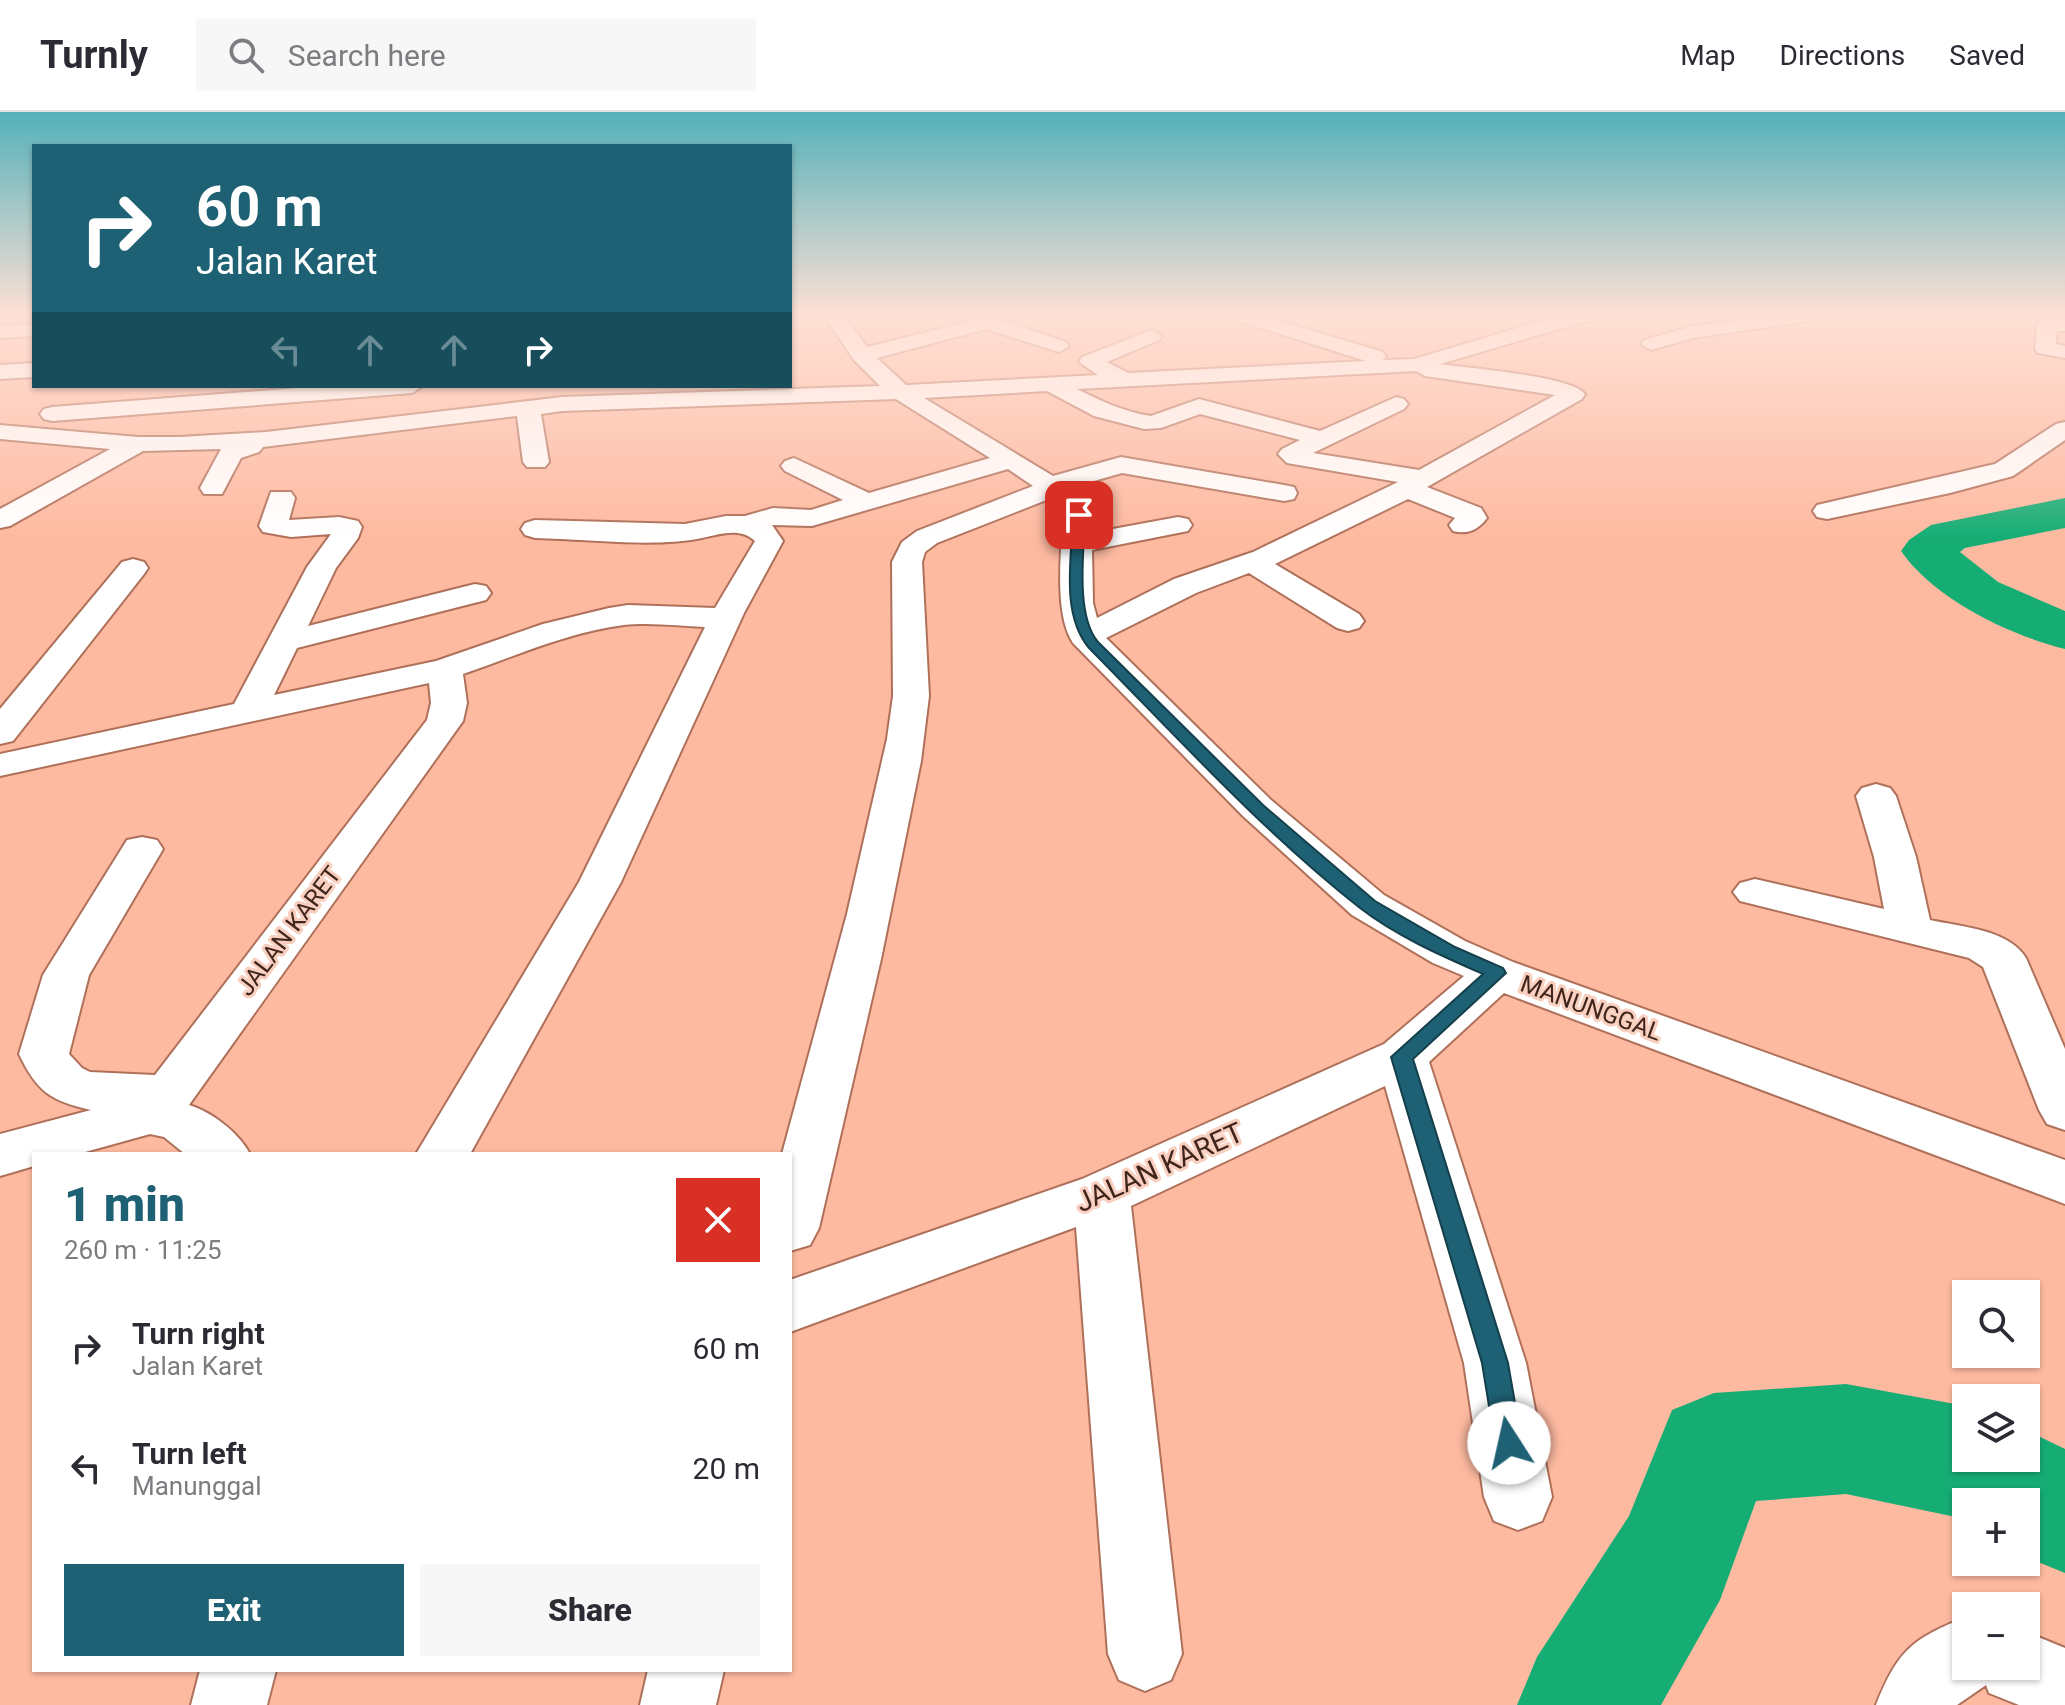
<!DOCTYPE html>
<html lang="en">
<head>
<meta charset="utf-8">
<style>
  body { margin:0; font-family:Roboto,sans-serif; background:#f7f7f7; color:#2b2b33; height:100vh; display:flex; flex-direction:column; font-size:30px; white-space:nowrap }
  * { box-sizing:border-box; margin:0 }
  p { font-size:26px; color:#7c7c81 }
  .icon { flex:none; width:44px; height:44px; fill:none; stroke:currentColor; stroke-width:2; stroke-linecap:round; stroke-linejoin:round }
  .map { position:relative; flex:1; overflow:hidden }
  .panel { position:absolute; left:32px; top:1040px; width:760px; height:520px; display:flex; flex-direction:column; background:#fff; border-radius:0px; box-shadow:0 2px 6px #0004 }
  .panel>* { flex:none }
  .top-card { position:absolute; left:32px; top:32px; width:760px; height:244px; border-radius:0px; box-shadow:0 2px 6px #0004; background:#1e6174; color:#fff; overflow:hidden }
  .controls { position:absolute; left:1952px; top:1168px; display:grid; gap:16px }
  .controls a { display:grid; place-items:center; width:88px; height:88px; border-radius:0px; background:#fff; box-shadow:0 2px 6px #0004; font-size:40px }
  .pin { position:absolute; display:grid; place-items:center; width:68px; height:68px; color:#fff; margin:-34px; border-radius:16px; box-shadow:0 4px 12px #0006 }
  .me { position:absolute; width:88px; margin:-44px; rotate:350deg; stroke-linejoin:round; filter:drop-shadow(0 0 6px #0008) }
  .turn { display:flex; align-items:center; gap:28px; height:168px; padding:0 32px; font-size:36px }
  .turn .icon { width:104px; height:104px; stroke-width:2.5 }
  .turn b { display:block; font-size:56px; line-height:68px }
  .lanes { display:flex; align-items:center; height:76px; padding:0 32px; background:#0003; justify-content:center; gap:40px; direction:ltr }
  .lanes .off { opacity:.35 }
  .round { display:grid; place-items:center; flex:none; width:84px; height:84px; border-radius:0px; background:#f7f7f7 }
  .summary { display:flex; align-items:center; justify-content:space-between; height:136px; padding:0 32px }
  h1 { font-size:48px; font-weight:800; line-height:60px; color:#1e6174 }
  .primary-button { display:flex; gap:16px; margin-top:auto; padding:16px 32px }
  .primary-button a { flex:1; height:92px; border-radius:0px; background:#1e6174; color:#fff; font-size:32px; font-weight:800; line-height:92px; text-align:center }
  .primary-button a+a { background:#f7f7f7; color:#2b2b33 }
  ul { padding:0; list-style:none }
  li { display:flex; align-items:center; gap:24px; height:120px; padding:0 32px }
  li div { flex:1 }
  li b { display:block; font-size:30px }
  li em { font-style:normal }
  header { display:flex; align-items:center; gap:48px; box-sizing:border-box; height:112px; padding:0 40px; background:#fff; border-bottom:2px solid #e1e1e2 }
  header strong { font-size:38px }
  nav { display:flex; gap:44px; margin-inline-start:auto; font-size:28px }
  .search { width:560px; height:72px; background:#f7f7f7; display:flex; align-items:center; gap:20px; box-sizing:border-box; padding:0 28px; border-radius:0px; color:#7c7c81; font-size:30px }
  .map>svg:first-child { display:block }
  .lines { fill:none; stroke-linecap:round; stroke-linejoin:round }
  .river { fill:#16ad75; fill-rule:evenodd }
  .street-casing { stroke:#af705a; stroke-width:4 }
  .street { fill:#fff; fill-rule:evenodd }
  .route { fill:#1e6174; stroke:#143f4b; stroke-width:2 }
  .labels { text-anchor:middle; stroke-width:6; stroke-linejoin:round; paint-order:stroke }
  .street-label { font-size:24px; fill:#3f251c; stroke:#f9cfbf }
  .near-street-label { font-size:28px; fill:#3f251c; stroke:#f9cfbf }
</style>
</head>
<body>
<header>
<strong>Turnly</strong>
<div class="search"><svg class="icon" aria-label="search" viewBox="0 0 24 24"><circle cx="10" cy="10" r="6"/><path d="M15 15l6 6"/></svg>Search here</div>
<nav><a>Map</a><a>Directions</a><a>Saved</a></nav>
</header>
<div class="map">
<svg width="2065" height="1593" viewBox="0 0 2065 1593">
  <rect width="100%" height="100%" fill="#febaa1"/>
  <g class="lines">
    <path class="river" d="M 2065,386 L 2065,416 L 1965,436 L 1960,440 L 1998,470 L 2065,499 L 2065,537 C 2009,523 1934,487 1901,439 L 1909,428 L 1931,413 Z
      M 1846,1272 L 1966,1294 L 1966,1346 L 2026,1346 L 2026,1318 L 2065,1337 L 2065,1461 L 2026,1445 L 2026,1390 L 1966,1390 L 1966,1412 L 1951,1404 L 1846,1382 L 1756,1389 L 1720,1488 L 1661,1593 L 1517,1593 L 1537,1545 L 1629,1404 L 1672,1298 L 1714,1281 Z"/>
    <g class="street-casing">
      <path id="street" d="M 823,202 L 843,202 L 867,235 L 967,210 L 954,202 L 982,202 L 1066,230 L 1069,234 L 1059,240 L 986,217 L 877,246 L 906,273 L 1098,263 L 1079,250 L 1082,245 L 1152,218 L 1162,224 L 1159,228 L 1107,250 L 1128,261 L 1366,249 L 1229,206 L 1226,202 L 1257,202 L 1383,240 L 1386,245 L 1383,248 L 1414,247 L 1565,202 L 1610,202 L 1607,206 L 1576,212 L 1440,252 C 1466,256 1572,264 1585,282 L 1582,287 L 1427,375 L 1481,396 L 1487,406 C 1478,418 1467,423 1453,419 L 1449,413 L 1455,406 L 1408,387 L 1275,452 L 1359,502 L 1364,509 L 1359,516 L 1348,519 L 1337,516 L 1249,461 L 1196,481 L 1106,526 L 1271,688 L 1384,783 L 1465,829 L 1513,850 L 2065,1048 L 2065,1092 L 1504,881 L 1429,950 L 1526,1251 L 1552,1385 L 1542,1409 L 1518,1418 L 1494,1409 L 1484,1385 L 1464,1251 L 1385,974 L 1131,1094 L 1182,1542 L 1171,1568 L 1145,1579 L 1119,1568 L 1108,1542 L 1076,1115 L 790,1220 L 790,1168 L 1082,1067 L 1384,932 L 1464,864 L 1433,851 L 1352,803 L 1243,704 L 1073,531 C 1053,501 1062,436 1063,400 L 1049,387 L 937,431 L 925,440 L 922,450 L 929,584 L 921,649 L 881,847 L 819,1116 L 810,1133 L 790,1139 L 790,1042 L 782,1042 L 847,802 L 887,627 L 893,584 L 892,450 L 902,430 L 917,419 L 1033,374 L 1008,357 L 812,414 L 772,413 L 783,429 L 744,501 L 621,770 L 470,1042 L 416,1042 L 579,770 L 705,515 C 679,514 650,510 624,513 C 569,520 515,544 463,562 L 467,591 L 463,609 L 189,993 C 212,1000 239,1021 250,1042 L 185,1042 L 164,1025 L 150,1022 L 78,1042 L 34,1042 L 34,1054 L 0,1064 L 0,1022 L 91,998 C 51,989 37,980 19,942 L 43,863 L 127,728 L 142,725 L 157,728 L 163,737 L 89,863 L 69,942 L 82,956 L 90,960 L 155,963 L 427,608 L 431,591 L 429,571 L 0,664 L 0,642 L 234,592 L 307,455 L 331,422 L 291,425 L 263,420 L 259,414 L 271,380 L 291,380 L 295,386 L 289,408 L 339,405 L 358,409 L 362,415 L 358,426 L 336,456 L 308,514 L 475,472 L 486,474 L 491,481 L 486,488 L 297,536 L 274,583 L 436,549 L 543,512 L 609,496 L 628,493 L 715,496 L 755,429 C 741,415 720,422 702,426 C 655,436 585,427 535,426 L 525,423 L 521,417 L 525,411 L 535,408 L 685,412 L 726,404 L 745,404 L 773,396 L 811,398 L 843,388 L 785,359 L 781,354 L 785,349 L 794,346 L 869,381 L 990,346 L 896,287 L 562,299 L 541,302 L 549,350 L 545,355 L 527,355 L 523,350 L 517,304 L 263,335 L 259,340 L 241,346 L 222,382 L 204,382 L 200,376 L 221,337 L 143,339 L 10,414 L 0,416 L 0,397 L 110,337 L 0,327 L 0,313 L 138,325 L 180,325 L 266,320 L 562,285 L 880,274 L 854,248 ZM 1416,259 L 1425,264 L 1555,283 L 1419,358 L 1313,341 L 1404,297 L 1408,292 L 1404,287 L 1396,285 L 1320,319 L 1199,287 L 1151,304 C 1124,300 1101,289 1077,277 ZM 1047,279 L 1094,304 L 1144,317 L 1161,316 L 1200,302 L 1300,328 L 1282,337 L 1278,342 L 1287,351 L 1398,370 L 1253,440 L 1174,467 L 1097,506 L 1093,491 L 1092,438 L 1188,419 L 1192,413 L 1188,407 L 1178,405 L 1091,421 L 1091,398 L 1069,376 L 1122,361 L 1284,389 L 1294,387 L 1297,381 L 1294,375 L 1284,373 L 1121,345 L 1053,364 L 924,286 Z
        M 1790,202 L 1832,202 L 1829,206 L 1693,226 L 1651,238 L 1641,232 L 1644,228 L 1693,214 Z
        M 2047,206 L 2065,207 L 2065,219 L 2057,219 L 2056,232 L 2065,234 L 2065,246 L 2038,241 L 2035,237 L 2037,212 Z
        M 34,212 L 34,224 L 0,226 L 0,214 Z
        M 34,251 L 34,265 L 0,267 L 0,253 Z
        M 324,274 L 423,274 L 412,281 L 52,309 L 44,307 L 40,302 L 44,297 L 52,295 Z
        M 2065,310 L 2065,328 L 2013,364 L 1950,381 L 1827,407 L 1817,405 L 1813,399 L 1817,393 L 1995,352 L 2056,312 Z
        M 133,447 L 144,450 L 148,456 L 144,462 L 13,629 L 0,632 L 0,597 L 122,450 Z
        M 1876,672 L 1890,676 L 1896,684 L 1916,745 L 1930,808 C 1961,815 2008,817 2026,846 L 2065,937 L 2065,1018 L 2047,1012 L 2039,998 L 1983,855 L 1969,846 L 1740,789 L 1733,780 L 1740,771 L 1755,767 L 1884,797 L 1874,745 L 1856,684 L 1862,676 Z
        M 1966,1505 L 1966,1554 L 2026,1554 L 2026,1520 L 2065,1536 L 2065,1593 L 2019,1593 L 1989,1581 L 1986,1573 L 1957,1593 L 1876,1593 C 1898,1538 1912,1527 1966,1505 Z
        M 200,1558 L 276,1558 L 267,1593 L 191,1593 Z
        M 648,1558 L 724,1558 L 716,1593 L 640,1593 Z"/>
    </g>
    <use href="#street" class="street"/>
  </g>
  <linearGradient id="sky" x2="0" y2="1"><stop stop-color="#54b1ba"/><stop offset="0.48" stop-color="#ffe0d5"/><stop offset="1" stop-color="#ffe0d5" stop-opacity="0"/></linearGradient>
  <rect width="2065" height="425" fill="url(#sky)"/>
  <path class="route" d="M 1079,400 L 1085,403 C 1084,438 1075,503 1098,530 L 1263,693 L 1375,789 L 1455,835 L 1503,856 L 1506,861 L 1413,947 L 1508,1251 L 1522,1331 L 1518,1340 L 1509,1344 L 1499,1340 L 1495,1331 L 1482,1251 L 1391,945 L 1483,862 C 1442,844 1396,824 1360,796 C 1262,719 1176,624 1089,536 C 1060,502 1072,444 1073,403 Z"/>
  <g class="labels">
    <g class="street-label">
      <text transform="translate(289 819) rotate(-53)" y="8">JALAN KARET</text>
      <text transform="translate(1591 896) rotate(20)" y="8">MANUNGGAL</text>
    </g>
    <g class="near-street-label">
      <text transform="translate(1159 1055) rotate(-24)" y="10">JALAN KARET</text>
    </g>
  </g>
</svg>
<div class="controls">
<a><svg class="icon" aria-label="search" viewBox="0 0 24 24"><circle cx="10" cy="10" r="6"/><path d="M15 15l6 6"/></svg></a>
<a><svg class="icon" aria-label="layers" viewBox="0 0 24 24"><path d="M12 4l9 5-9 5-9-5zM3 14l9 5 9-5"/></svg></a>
<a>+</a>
<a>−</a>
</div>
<div class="pin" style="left:1079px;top:403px;background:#d93025"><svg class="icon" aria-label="arrive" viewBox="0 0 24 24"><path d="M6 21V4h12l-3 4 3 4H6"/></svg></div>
<svg class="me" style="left:1509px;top:1331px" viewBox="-20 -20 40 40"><circle r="19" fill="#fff"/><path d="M0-13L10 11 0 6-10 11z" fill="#1e6174"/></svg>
<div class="top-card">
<div class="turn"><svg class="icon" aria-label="right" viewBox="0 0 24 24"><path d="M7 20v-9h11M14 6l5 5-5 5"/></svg><div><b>60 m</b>Jalan Karet</div></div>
<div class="lanes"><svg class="icon off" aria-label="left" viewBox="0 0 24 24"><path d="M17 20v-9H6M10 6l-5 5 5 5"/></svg><svg class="icon off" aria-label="ahead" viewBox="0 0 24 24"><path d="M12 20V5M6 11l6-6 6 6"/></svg><svg class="icon off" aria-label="ahead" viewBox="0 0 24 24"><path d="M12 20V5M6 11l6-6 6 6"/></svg><svg class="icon" aria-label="right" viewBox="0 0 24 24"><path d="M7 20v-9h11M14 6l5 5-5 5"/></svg></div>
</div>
<section class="panel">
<div class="summary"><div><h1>1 min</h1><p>260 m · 11:25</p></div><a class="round" style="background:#d93025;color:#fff"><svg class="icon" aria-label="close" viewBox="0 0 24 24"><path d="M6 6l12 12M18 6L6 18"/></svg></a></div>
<ul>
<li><svg class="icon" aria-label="right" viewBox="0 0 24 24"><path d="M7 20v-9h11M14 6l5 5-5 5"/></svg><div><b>Turn right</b><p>Jalan Karet</p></div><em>60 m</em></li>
<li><svg class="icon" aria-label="left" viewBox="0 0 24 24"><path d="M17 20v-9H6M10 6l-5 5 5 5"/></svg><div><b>Turn left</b><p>Manunggal</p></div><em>20 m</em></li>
</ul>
<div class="primary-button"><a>Exit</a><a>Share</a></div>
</section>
</div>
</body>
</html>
